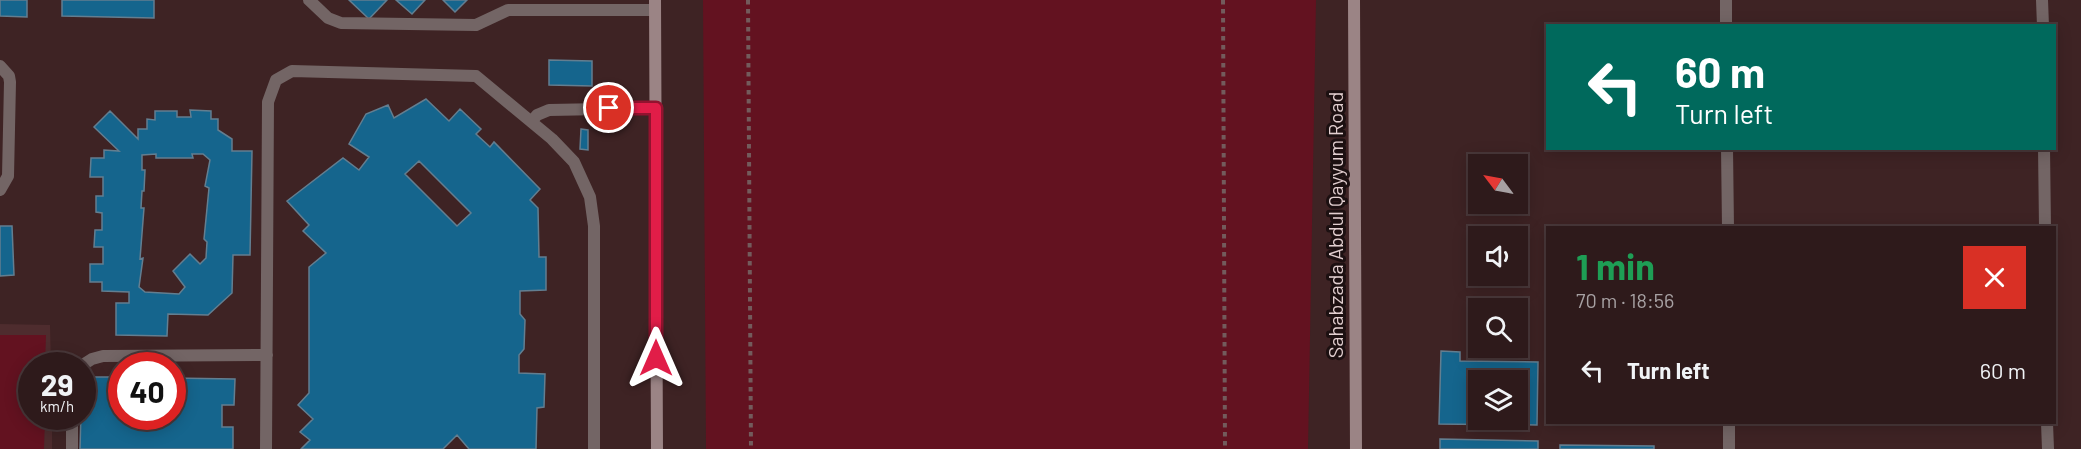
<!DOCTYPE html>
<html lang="en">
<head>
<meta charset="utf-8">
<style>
  body { margin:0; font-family:Barlow,sans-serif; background:#3a2728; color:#f1f3f6; height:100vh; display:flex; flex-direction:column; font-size:22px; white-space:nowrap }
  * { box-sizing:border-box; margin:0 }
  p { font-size:20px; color:#a7a1a3 }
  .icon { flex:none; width:33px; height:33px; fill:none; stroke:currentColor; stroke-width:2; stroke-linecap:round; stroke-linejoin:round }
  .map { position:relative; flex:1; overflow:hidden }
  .details { position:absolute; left:1546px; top:226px; width:510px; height:198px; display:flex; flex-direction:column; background:#2e1a1b; border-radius:0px; box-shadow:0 3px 15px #0003,0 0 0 2px #49383a }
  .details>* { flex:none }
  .banner { position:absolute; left:1546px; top:24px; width:510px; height:126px; border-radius:0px; box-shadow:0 3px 15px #0003,0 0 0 2px #49383a; background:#00695c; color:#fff; overflow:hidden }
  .needle { width:39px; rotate:302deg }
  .fabs { position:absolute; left:1468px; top:154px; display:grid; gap:12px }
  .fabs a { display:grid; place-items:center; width:60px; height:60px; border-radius:0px; background:#2e1a1b; box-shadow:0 3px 15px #0003,0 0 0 2px #49383a; font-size:30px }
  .speed { position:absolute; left:18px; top:352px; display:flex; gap:12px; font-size:30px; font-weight:700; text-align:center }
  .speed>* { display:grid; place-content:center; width:78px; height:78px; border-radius:50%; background:#2e1a1b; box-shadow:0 3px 15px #0003,0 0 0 2px #49383a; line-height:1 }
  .speed small { font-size:15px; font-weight:400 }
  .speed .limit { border:9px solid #d22; background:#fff; color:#111 }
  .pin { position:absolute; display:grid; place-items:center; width:51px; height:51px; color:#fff; margin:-26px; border:3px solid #fff; border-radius:50%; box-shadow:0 2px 6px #0007 }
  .me { position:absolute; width:66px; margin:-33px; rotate:0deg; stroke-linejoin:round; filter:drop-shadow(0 0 4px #0008) }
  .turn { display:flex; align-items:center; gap:21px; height:126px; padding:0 30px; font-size:27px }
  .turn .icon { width:78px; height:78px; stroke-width:2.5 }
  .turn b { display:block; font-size:42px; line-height:51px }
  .round { display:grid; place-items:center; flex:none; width:63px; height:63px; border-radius:0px; background:#3a2728 }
  .head { display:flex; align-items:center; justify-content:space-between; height:102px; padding:0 30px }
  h1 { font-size:36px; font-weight:700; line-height:45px; color:#1e9e55 }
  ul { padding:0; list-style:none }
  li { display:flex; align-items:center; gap:18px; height:84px; padding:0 30px }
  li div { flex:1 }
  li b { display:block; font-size:22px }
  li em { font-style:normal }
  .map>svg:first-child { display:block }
  .built { fill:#4e2c2e }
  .green { fill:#631220 }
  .building { fill:#15658d; stroke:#637e90; stroke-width:1.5; fill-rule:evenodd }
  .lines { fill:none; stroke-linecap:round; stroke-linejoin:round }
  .path { stroke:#735b5c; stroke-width:4; stroke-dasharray:4.5 4.5; stroke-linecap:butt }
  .lane { stroke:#736565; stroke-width:12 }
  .street { stroke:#736565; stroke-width:12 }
  .secondary { stroke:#9b8485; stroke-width:12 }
  .route-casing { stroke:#92132f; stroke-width:15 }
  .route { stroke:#e11d48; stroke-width:10 }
  .labels { text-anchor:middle; stroke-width:6; stroke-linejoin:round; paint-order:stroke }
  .street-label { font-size:20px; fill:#e2cfd0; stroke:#1c1011 }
</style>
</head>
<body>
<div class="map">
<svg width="2081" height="449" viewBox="0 0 2081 449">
  <rect width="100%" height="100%" fill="#3e2324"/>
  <path class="built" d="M 0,324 L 50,325 L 51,366 L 32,366 L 32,417 L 52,417 L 52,449 L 0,449 Z"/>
  <path class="green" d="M 703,0 L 1316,0 L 1308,449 L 706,449 Z
    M 0,335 L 46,335 L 45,366 L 32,366 L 32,417 L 45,417 L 44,449 L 0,449 Z"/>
  <path class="building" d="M 0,0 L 27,0 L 27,17 L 0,16 Z
    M 62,0 L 154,0 L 154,18 L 62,16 Z
    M 349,0 L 387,0 L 369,19 Z
    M 396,0 L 425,0 L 412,14 Z
    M 443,0 L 467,0 L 455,12 Z
    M 549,60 L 592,61 L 592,86 L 549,85 Z
    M 426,99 L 449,121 L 460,109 L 481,129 L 476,134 L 490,147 L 494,142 L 540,189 L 530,200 L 538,208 L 539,257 L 546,257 L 546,290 L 520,291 L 520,314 L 525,320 L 524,349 L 519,355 L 519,373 L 545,374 L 544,407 L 537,408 L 536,449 L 469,449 L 457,435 L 443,449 L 301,449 L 310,440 L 300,432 L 313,419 L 298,405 L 309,393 L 309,267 L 326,253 L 303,231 L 309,225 L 287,201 L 343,158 L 359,170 L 369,157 L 349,144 L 366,114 L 388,105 L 394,118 ZM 419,161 L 471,213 L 457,226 L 405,174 Z
    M 190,110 L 211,111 L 211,119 L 218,119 L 218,130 L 232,139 L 232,151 L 252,151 L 250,255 L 233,255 L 232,293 L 208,315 L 168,314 L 167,336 L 116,335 L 116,303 L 129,303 L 129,292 L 102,291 L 102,282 L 90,282 L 90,264 L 103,264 L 103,247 L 94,247 L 95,230 L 102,230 L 102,213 L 96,212 L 96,196 L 103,196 L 103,177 L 90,177 L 91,158 L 104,158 L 104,150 L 119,151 L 94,127 L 110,111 L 138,139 L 138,129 L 147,129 L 147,119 L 155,120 L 155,111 L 177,111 L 177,117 L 191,117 ZM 156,154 L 156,158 L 193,158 L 192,154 L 203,154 L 210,160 L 205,186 L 209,188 L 204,239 L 207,242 L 206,258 L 200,264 L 190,254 L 173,271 L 185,287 L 179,294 L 145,292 L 139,287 L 143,258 L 140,259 L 144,208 L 141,208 L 142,191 L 144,191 L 145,170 L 142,170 L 142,155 Z
    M 581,129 L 588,130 L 588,150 L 580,149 Z
    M 0,226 L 12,226 L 14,275 L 0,276 Z
    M 1441,351 L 1460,352 L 1460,361 L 1538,362 L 1537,425 L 1439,424 ZM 1479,381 L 1518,381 L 1518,420 L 1479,420 Z
    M 82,377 L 122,377 L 122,417 L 172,417 L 172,378 L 235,379 L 234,405 L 222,405 L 222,427 L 233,427 L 233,449 L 80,449 Z
    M 1440,439 L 1538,441 L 1538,449 L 1440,449 Z
    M 1560,445 L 1654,446 L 1654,449 L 1560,449 Z"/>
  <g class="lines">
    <path class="path" d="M 748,0 L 751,449
      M 1223,0 L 1225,449"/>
    <path class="lane" d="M 309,0 L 328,18 L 341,23 L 476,25 L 508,10 L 655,10
      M 0,66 L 9,76 L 10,82 L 8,176 L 0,190
      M 532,121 L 537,115 L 549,110 L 656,108
      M 81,366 L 92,359 L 103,356 L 267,355
      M 72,449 L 72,417
      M 266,449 L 268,102 L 276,80 L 292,71 L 476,76 L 552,139 L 574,162 L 590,197 L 594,226 L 594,449"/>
    <path class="street" d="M 1726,0 L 1726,26
      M 2042,0 L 2043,26
      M 1727,148 L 1728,228
      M 2044,148 L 2045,228
      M 1729,423 L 1729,449
      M 2047,423 L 2048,449"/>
    <path class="secondary" d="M 655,0 L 657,449
      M 1354,0 L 1356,449"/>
  </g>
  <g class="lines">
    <g class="route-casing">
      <path id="route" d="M 609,108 L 656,108 L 656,358"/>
    </g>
    <use href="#route" class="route"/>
  </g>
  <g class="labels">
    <g class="street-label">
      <text transform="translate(1336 225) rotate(-90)" y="7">Sahabzada Abdul Qayyum Road</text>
    </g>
  </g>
</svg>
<div class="fabs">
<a><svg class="needle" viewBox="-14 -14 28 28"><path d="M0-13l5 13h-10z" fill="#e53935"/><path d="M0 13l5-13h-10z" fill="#a7a1a3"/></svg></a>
<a><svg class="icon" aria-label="sound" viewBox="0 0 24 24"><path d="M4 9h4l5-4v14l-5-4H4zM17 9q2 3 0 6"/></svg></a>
<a><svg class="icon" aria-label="search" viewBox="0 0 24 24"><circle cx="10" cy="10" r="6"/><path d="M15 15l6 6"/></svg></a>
<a><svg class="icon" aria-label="layers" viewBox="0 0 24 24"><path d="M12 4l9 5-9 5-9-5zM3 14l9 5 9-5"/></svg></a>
</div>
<div class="speed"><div>29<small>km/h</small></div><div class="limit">40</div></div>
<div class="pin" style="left:609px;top:108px;background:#d93025"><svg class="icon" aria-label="arrive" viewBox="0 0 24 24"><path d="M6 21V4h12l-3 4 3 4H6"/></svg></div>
<svg class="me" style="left:656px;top:358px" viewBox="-20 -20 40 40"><path d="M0-17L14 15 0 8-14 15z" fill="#e11d48" stroke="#fff" stroke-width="4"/></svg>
<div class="banner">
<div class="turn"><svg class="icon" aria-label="left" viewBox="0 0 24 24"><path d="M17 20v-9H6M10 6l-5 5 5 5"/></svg><div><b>60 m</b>Turn left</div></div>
</div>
<section class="details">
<div class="head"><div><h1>1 min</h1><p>70 m · 18:56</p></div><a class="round" style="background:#d93025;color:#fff"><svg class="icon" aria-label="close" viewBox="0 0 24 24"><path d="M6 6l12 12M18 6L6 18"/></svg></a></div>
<ul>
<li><svg class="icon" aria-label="left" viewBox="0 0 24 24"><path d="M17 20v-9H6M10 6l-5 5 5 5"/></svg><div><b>Turn left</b></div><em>60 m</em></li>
</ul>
</section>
</div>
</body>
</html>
